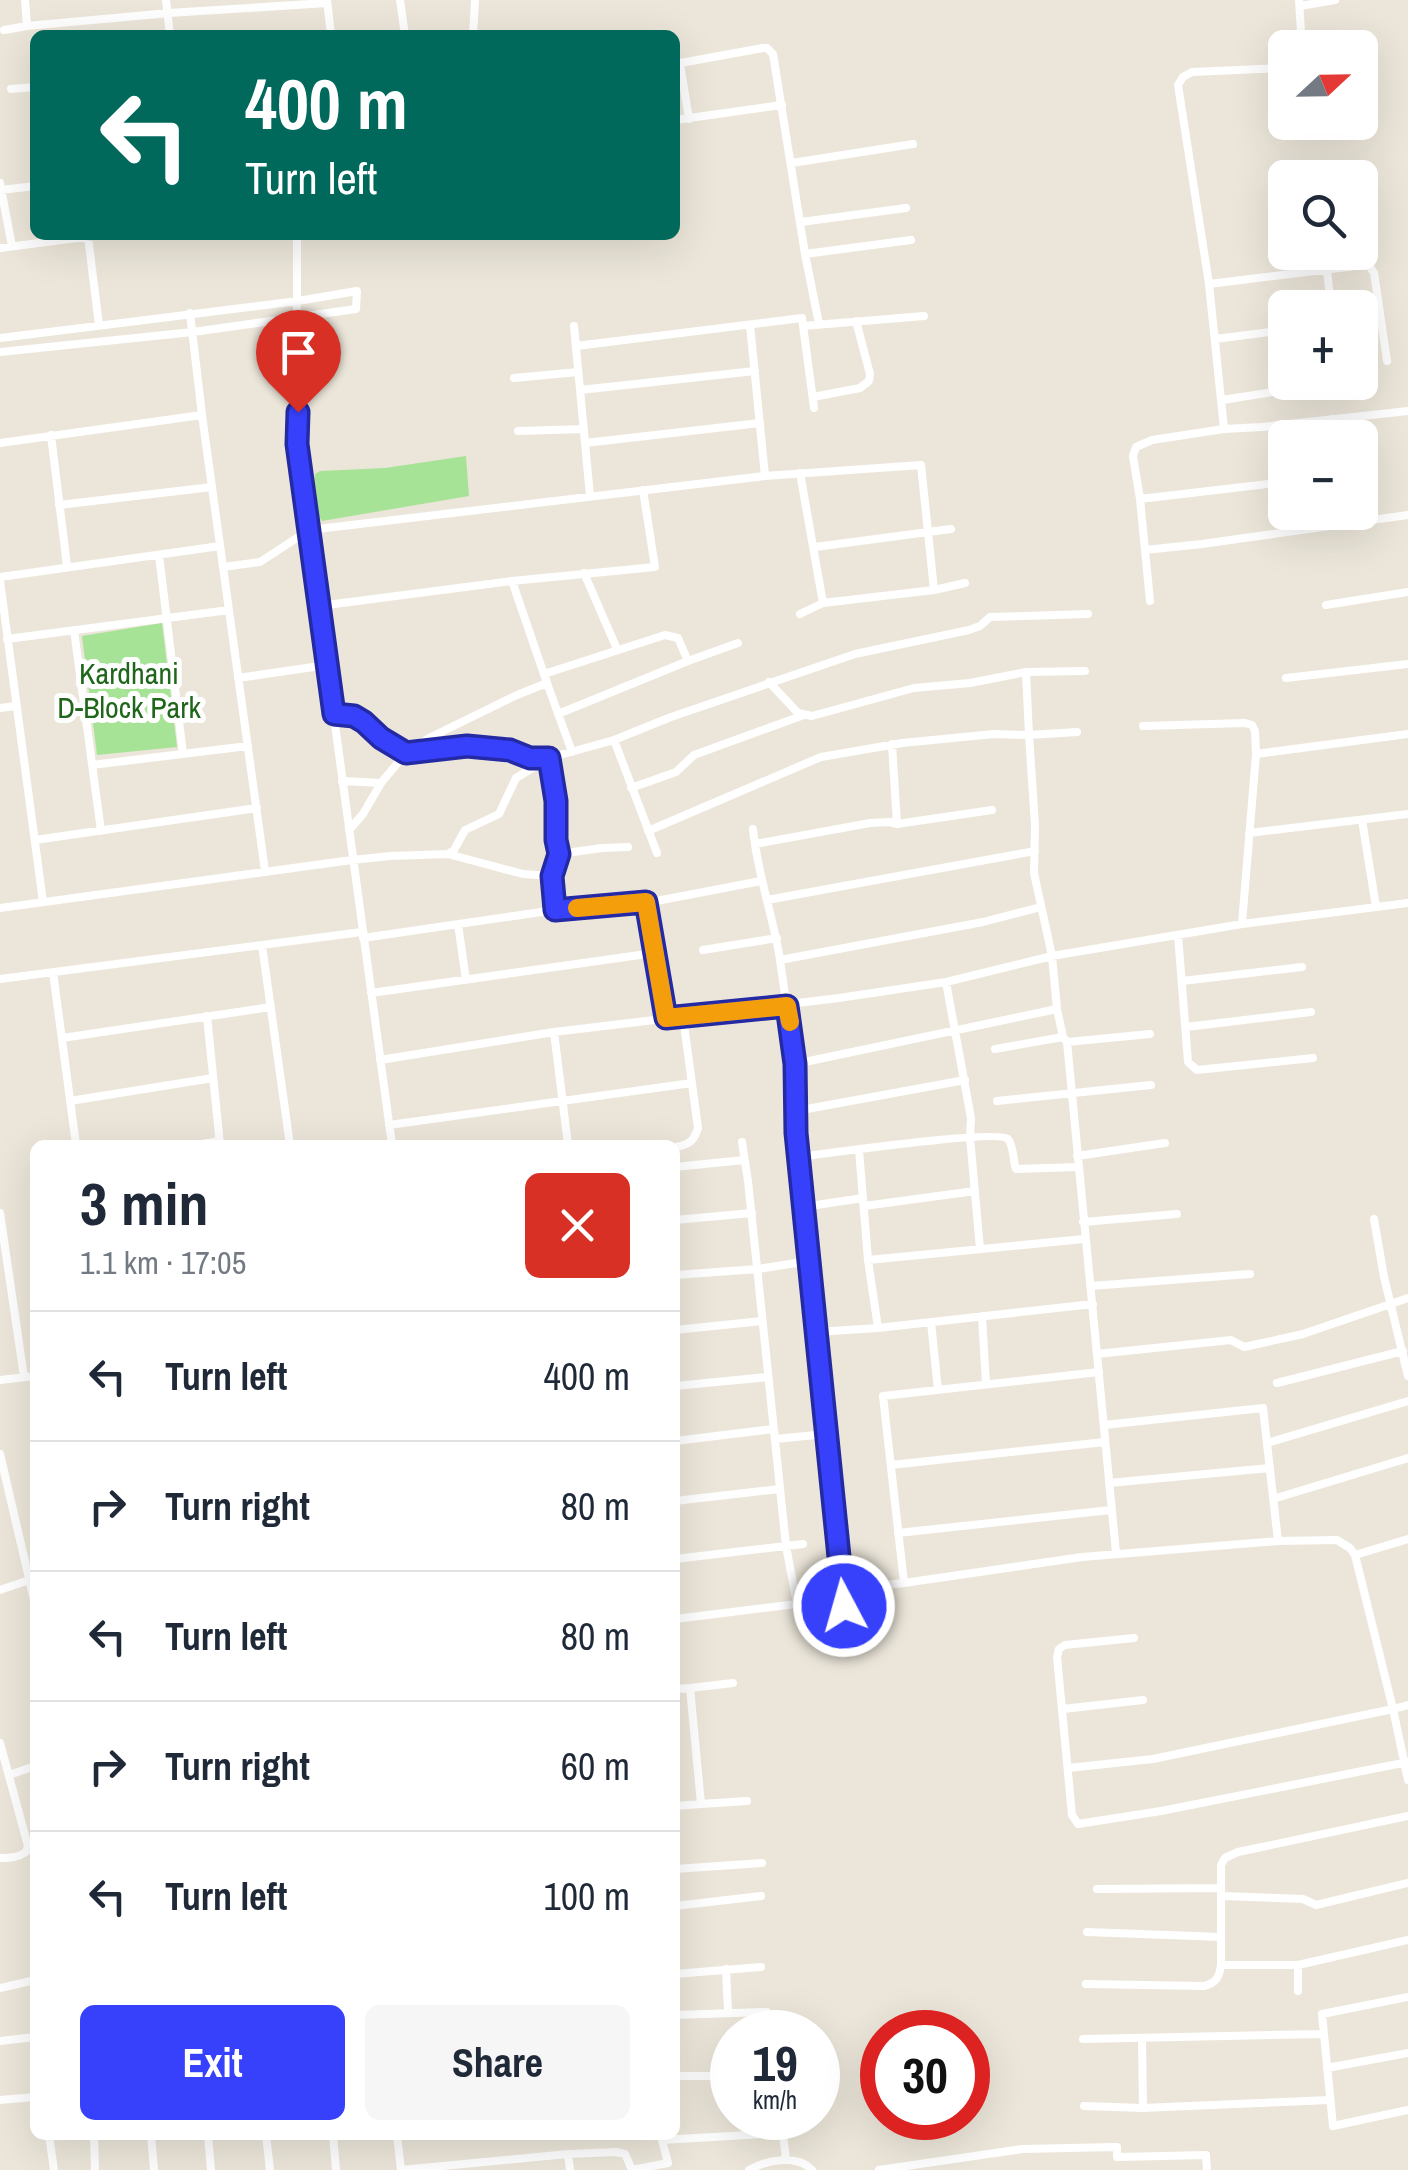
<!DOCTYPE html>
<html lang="en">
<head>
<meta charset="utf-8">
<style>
  body { margin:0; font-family:"Archivo Narrow",sans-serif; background:#f6f6f7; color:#1f2937; height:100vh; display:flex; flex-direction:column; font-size:38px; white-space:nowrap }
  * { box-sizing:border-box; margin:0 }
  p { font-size:32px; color:#747a83 }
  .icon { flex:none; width:55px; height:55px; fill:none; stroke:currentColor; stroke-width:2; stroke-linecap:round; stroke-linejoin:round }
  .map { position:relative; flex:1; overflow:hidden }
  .sheet { position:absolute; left:30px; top:1140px; width:650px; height:1000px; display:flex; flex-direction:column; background:#fff; border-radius:15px; box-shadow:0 10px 40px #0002 }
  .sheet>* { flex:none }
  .hud { position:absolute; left:30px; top:30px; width:650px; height:210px; border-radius:15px; box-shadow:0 10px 40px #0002; background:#00695c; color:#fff; overflow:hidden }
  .needle { width:65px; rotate:68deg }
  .fabs { position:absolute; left:1268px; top:30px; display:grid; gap:20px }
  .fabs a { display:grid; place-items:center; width:110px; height:110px; border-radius:15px; background:#fff; box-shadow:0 10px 40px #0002; font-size:50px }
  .speed { position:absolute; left:710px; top:2010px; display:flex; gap:20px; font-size:50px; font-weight:700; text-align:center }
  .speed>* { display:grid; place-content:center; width:130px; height:130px; border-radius:50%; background:#fff; box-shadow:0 10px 40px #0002; line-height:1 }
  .speed small { font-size:25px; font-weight:400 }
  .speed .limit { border:15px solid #d22; background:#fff; color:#111 }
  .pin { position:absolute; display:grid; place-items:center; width:85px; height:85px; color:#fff; margin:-102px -42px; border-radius:50% 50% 50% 0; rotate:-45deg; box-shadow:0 0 10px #0007 }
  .pin .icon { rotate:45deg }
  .me { position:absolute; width:110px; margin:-55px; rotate:354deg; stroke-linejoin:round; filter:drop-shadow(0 0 8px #0008) }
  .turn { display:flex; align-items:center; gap:35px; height:210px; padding:0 50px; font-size:45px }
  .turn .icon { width:130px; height:130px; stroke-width:2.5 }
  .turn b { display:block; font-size:70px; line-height:85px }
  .round { display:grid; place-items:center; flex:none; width:105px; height:105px; border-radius:15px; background:#f6f6f7 }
  .summary { display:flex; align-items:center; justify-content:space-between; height:170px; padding:0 50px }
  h1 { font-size:60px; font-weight:800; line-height:75px }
  .primary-button { display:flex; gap:20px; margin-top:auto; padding:20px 50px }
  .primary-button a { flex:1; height:115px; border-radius:15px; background:#3741fc; color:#fff; font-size:40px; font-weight:800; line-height:115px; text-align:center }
  .primary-button a+a { background:#f6f6f7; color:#1f2937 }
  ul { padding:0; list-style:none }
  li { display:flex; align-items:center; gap:30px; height:130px; padding:0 50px; border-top:2px solid #e0e1e3 }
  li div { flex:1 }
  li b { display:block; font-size:38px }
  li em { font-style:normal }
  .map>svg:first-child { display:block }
  .green { fill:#a6e396 }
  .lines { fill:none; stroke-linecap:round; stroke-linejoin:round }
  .minor { stroke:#fff; stroke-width:8 }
  .route-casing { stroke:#242aa4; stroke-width:25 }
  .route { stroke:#3741fc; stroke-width:18 }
  .slow { stroke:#f59e0b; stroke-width:18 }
  .labels { text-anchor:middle; stroke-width:10; stroke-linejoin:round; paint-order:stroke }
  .park-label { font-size:30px; fill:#1e6619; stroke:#fff }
</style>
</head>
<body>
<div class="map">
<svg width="1408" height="2170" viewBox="0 0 1408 2170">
  <rect width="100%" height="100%" fill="#ece6da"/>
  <path class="green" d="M 466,456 L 469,496 L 322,521 C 310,508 313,491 315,474 L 320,471 L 385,468 Z
    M 162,623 L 177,747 L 97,755 L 82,636 Z"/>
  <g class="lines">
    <path class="minor" d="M 25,0 L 27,26
      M 166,0 L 170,35
      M 327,0 L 331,35
      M 400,0 L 405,35
      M 1299,0 L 1302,48
      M 1300,6 L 1335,0
      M 4,30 L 27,26 L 169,13 L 327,3
      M 473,35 L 475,0
      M 675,64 L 763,48 L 767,48 L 773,54 L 805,254 L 819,324
      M 680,64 L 689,119
      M 1285,68 L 1192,72 L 1183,77 L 1178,85 L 1209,284 L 1224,429 L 1262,427 L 1408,411
      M 11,89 L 35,87
      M 675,120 L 782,105
      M 792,163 L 913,144
      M 0,183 L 12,246
      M 1,190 L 35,186
      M 801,222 L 906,208
      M 297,235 L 297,444 L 392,1145
      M 88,237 L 99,325
      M 0,248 L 100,235
      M 805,254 L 911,240
      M 1327,270 L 1331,308
      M 1209,284 L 1364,265 L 1370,267 L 1374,273 L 1387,361
      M 190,313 L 202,415 L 265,871
      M 1360,321 L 1380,319
      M 750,325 L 765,476
      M 574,326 L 590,496
      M 803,326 L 924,316
      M 0,338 L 298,301 L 357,291 L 356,309 L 193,332 L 0,352
      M 1215,339 L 1285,330
      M 576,346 L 802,318 L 814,408
      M 514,378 L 578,372
      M 580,390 L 755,371
      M 813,397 L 860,388 L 869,381 L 870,374 L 856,321
      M 1222,400 L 1338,382
      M 1332,419 L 1335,438
      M 518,431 L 584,429
      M 51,435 L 67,566
      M 0,443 L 202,415
      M 585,443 L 760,423
      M 800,473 L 823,603
      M 1140,499 L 1285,482
      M 59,505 L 212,487
      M 815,547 L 951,529
      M 1145,550 L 1202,544 L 1408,515
      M 159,555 L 183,754
      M 223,567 L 260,562 L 309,530 L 765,476 L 921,465 L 934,590
      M 584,573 L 617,649
      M 0,577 L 220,546
      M 0,581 L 43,902
      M 1150,601 L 1140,499 L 1133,456 L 1136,447 L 1152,440 L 1224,429
      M 1326,605 L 1408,592
      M 319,606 L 512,581 L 655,567 L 643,490
      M 800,614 L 823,603 L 934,590 L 965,583
      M 74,630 L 101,831
      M 7,639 L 229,610
      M 1026,672 L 1085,671
      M 544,674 L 665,635 L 678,638 L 688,661 L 738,643
      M 238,678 L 327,665
      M 1286,678 L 1408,664
      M 547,683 L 572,752
      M 0,708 L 16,706
      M 335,713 L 355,716 L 364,722 L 381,738 L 406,753 L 429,738 L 517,695 L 547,683 L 512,581
      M 558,714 L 688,661
      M 1143,726 L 1245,723 L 1252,725 L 1255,731 L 1256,754 L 1242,924
      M 1077,732 L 1029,735 L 1035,825 L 1034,873 L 1052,956 L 1057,1009 L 1063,1037 L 1067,1042 L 1116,1553
      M 614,740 L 671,717 L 855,654 L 969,630 L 980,626 L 990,617 L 1088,614
      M 892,744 L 897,824
      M 1256,754 L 1408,734
      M 92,765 L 248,746
      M 342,781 L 381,783
      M 631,788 L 676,772 L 694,755 L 804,715
      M 1362,820 L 1376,907
      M 753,829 C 757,873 773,915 780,960
      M 349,830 L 363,814 L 381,783 L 406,753 L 467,747 L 510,750 L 529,758 L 549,758 L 614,740 L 657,853
      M 648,831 L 821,757 L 902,743 L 994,734 L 1029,735 L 1026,672 L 970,683 L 914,688 L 812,716 L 798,713 L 769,682
      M 1249,833 L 1408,814
      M 35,840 L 257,808
      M 755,844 L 870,823 L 889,822 L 897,824 L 992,810
      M 448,854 L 523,874 L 552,876
      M 559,854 L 602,848 L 628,847
      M 767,900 L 1035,851
      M 646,903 L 666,1018
      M 0,908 L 352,860 L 390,856 L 448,854 L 454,850 L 465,830 L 499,814 L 516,778 L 549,758 L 556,801 L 556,841 L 559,854 L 552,876 L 555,910
      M 458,924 L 466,980
      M 1178,935 L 1188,1062 L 1197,1070 L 1313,1058
      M 363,938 L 555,910 L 646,903 L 761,881
      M 262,945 L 290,1145
      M 703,950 L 777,938
      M 53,972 L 76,1145
      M 0,979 L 362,932
      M 1182,981 L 1302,967
      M 946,982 L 971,1118 L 970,1137 L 980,1249
      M 371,993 L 654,953
      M 207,1016 L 220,1145
      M 1186,1027 L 1311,1012
      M 554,1032 L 568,1145
      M 62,1038 L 271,1007
      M 1067,1042 L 1150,1034
      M 995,1049 L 1063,1037
      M 380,1060 L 554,1032 L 839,998 L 946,982 L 1052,956 L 1242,924 L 1408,903
      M 795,1064 L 1057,1009
      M 965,1080 L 796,1111 L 795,1064 L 780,960 L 983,922 L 1041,907
      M 70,1101 L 213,1078
      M 997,1101 L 1151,1085
      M 796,1111 L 796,1133 L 843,1590 L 904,1583
      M 389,1125 L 692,1083
      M 195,1145 L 220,1141
      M 675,1147 C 689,1145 694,1141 698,1128 L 683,1017
      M 859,1150 L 868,1260 L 878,1328
      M 1077,1156 L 1165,1143
      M 798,1157 C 823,1154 999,1129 1008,1139 C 1014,1146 1013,1162 1016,1169 L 1078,1167
      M 675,1167 L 744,1160
      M 864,1206 L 975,1191
      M 803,1207 L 863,1198
      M 0,1213 L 24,1377
      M 1374,1219 L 1384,1277 L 1408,1376
      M 675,1220 L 752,1213
      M 1083,1222 L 1177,1214
      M 868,1260 L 1084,1239
      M 675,1275 L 758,1269 L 809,1261
      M 1091,1286 L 1250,1274
      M 982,1316 L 986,1384
      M 931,1322 L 938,1390
      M 675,1330 L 762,1321
      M 817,1332 L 878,1328 L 1093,1304
      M 1097,1354 L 1231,1340 L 1244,1347 L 1303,1334 L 1408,1298
      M 0,1380 L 35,1376
      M 1277,1383 L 1403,1351
      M 675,1386 L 768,1377
      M 1104,1425 L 1263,1408 L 1278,1541
      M 775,1439 L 826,1434
      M 675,1441 L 773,1429
      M 1267,1443 L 1408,1401
      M 0,1454 L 35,1604
      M 891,1465 L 1105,1442
      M 1109,1483 L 1270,1468
      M 1273,1499 L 1408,1458
      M 675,1501 L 780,1489
      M 898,1533 L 1111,1510
      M 1355,1555 L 1408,1539
      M 675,1559 L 803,1544
      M 0,1590 L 35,1578
      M 797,1604 L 818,1611 L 844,1605 L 843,1589
      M 675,1619 L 797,1604 L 786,1546 L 748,1181 L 742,1142
      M 1134,1638 L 1065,1645 L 1059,1649 L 1057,1657 L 1072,1815 L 1078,1824 L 1161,1811 L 1408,1762
      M 690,1688 L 733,1683
      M 675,1689 L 690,1688 L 701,1804 L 747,1801
      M 1408,1705 L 1393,1709 L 1408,1780
      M 1063,1709 L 1143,1700
      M 0,1743 L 28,1846 L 26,1852 C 17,1858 10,1858 0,1858
      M 1068,1768 L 1153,1759 L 1393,1709 L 1355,1555 L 1350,1548 L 1337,1540 L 1278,1541 L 1082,1557 L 904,1583 L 883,1396 L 1099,1372
      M 9,1775 L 35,1766
      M 675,1806 L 701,1804
      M 675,1869 L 762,1863
      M 1097,1889 L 1221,1888
      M 1221,1896 L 1303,1899 L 1316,1905 L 1408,1883
      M 675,1906 L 761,1896
      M 1087,1932 L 1221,1937
      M 1221,1965 L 1298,1965 L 1408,1940
      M 1298,1965 L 1298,1991
      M 726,1969 L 728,2012
      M 675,1974 L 761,1967
      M 1086,1984 L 1204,1986 C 1216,1983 1219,1978 1221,1965 L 1221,1865 L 1225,1858 L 1238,1852 L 1408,1816
      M 0,1988 L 35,1980
      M 1408,1997 L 1322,2014 L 1333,2126 L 1408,2110
      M 675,2015 L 767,2012
      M 1142,2038 L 1143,2108
      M 1083,2039 L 1324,2034
      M 0,2041 L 35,2037
      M 1327,2068 L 1408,2053
      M 675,2076 L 732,2076
      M 0,2100 L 35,2097
      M 1084,2106 L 1143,2108 L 1330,2100
      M 781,2118 L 786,2159
      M 49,2135 L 54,2170
      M 94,2135 L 95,2170
      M 151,2135 L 154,2170
      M 208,2135 L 211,2170
      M 266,2135 L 270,2170
      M 333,2135 L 336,2170
      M 397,2135 L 401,2170
      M 661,2136 L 662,2140 L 783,2133
      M 568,2154 L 570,2170
      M 401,2170 L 568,2154 L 616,2152 L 625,2154 L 632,2170 L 668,2163 L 662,2140
      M 749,2170 C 766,2160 797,2154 812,2170
      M 879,2170 L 1022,2149 L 1117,2147 L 1117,2157 L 1206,2155 L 1207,2170"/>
  </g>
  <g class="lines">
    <g class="route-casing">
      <path id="route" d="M 298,412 L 297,444 L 334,714 L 354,716 L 364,722 L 381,738 L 406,753 L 467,746 L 510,750 L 530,758 L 549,758 L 556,801 L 556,840 L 559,854 L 552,876 L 555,910 L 646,902 L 666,1018 L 787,1006 L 795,1064 L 796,1133 L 844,1606"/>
    </g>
    <use href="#route" class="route"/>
    <path class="slow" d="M 577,908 L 646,902 L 666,1018 L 787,1006 L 790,1022"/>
  </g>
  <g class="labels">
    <g class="park-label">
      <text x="129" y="684">Kardhani<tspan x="129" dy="34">D-Block Park</tspan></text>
    </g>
  </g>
</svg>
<div class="fabs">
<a><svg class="needle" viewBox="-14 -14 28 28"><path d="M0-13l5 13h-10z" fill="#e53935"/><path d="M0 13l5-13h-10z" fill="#747a83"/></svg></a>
<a><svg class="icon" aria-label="search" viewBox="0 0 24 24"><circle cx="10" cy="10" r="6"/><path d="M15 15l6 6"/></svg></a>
<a>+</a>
<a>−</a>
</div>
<div class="speed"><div>19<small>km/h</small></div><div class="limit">30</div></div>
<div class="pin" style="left:298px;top:412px;background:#d93025"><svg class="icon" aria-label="arrive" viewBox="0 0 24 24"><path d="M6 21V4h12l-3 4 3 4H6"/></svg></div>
<svg class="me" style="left:844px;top:1606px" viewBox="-20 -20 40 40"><circle r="17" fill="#3741fc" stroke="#fff" stroke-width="3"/><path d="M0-11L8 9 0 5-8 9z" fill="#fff"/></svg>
<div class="hud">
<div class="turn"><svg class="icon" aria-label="left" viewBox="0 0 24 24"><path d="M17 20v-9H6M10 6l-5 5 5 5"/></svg><div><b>400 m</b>Turn left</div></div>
</div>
<section class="sheet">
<div class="summary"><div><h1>3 min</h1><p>1.1 km · 17:05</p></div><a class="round" style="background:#d93025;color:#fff"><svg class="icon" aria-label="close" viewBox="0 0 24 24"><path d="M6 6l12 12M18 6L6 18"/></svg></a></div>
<ul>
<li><svg class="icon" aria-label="left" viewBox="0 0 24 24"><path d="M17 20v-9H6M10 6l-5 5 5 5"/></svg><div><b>Turn left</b></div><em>400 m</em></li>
<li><svg class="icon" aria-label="right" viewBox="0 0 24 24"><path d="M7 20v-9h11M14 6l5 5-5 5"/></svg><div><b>Turn right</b></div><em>80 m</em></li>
<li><svg class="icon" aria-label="left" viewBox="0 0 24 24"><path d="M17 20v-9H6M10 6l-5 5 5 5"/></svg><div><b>Turn left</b></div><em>80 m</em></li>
<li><svg class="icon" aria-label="right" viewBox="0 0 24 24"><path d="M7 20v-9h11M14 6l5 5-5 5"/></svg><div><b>Turn right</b></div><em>60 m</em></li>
<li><svg class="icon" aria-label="left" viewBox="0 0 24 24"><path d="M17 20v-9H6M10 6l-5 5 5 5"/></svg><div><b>Turn left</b></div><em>100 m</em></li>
</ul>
<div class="primary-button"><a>Exit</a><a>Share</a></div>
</section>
</div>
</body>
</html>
